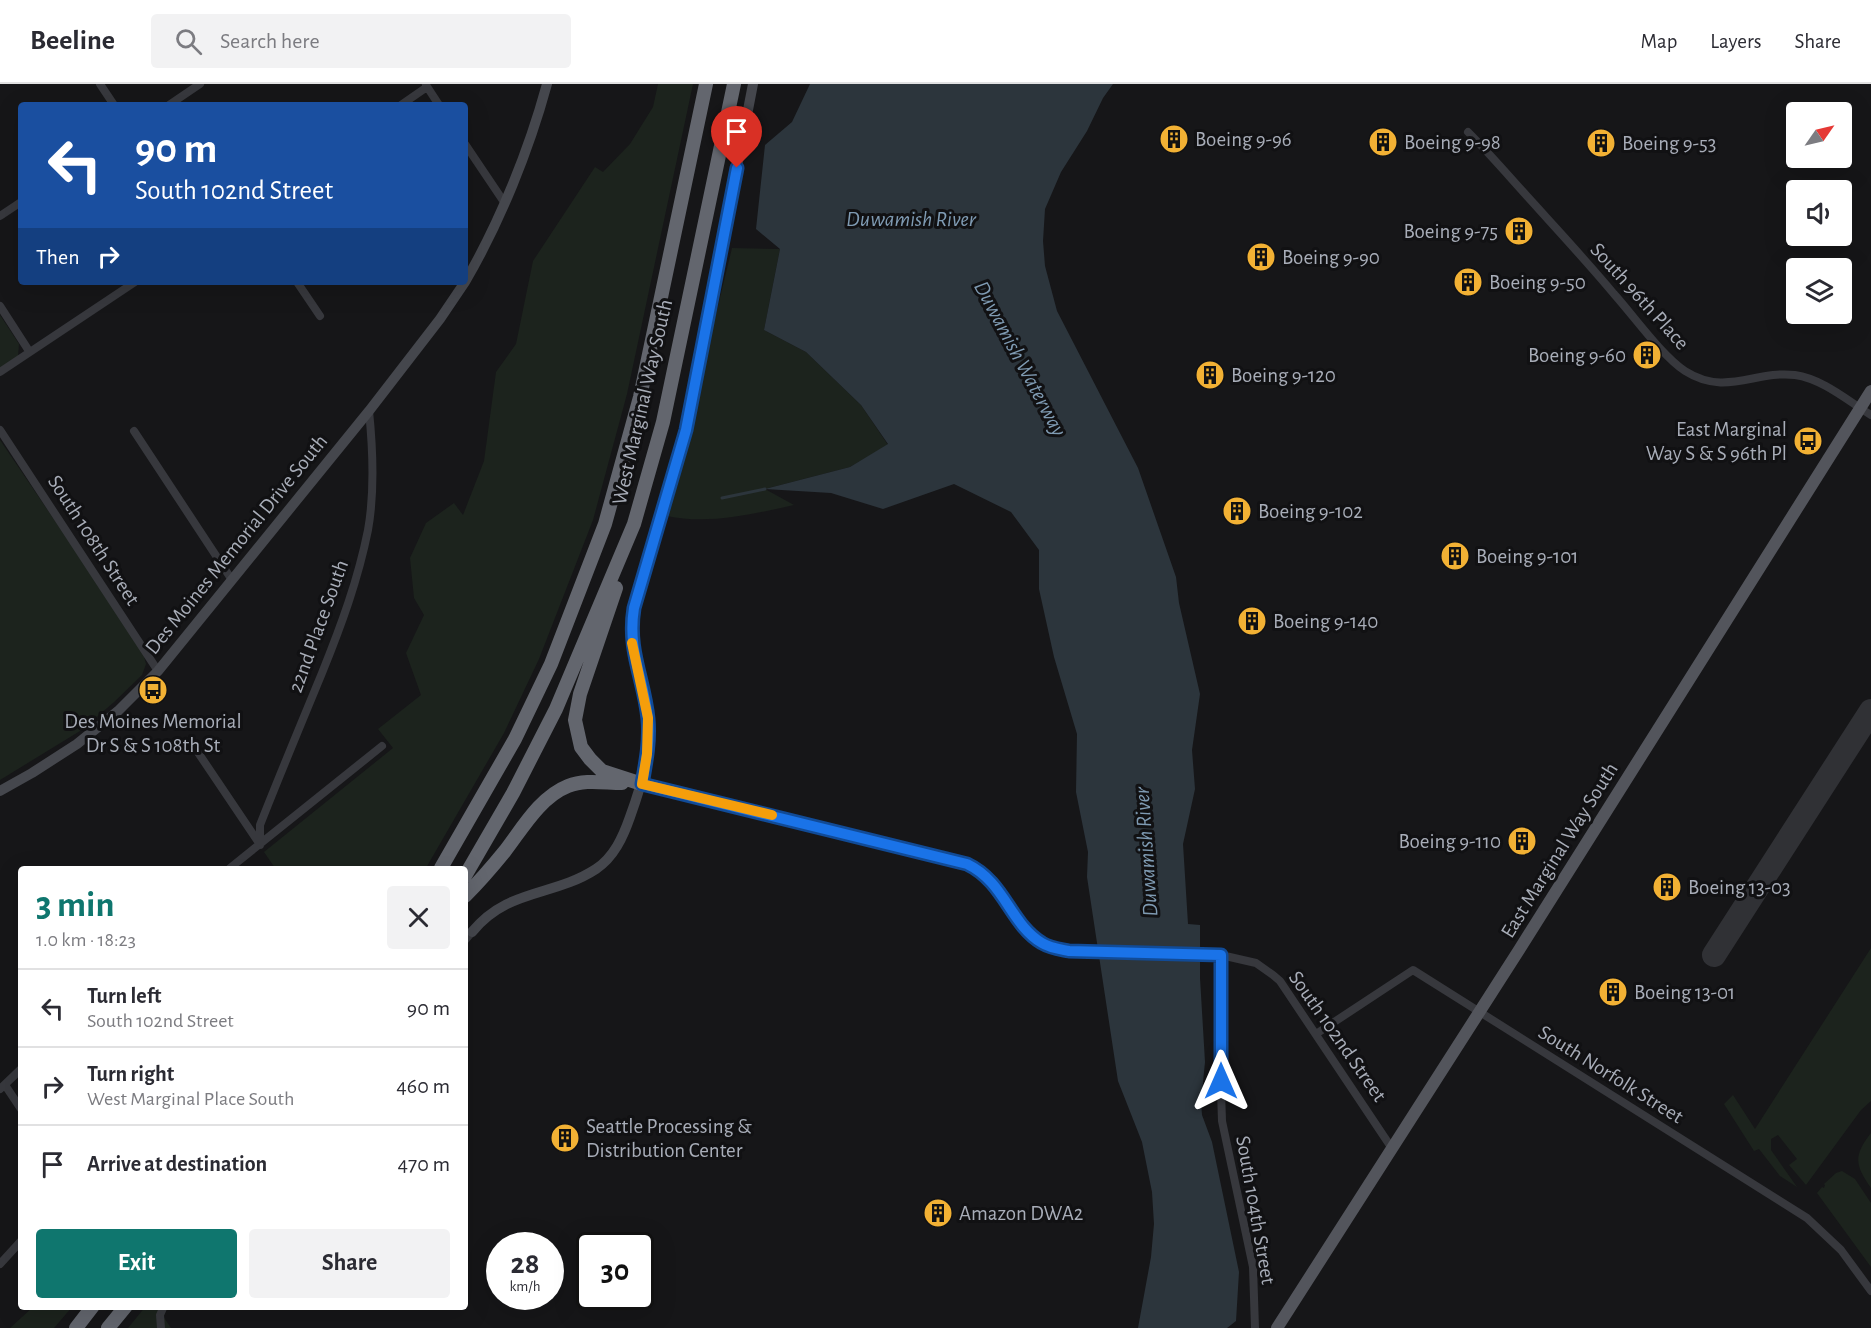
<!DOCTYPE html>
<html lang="en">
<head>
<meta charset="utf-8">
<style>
  body { margin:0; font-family:"Alegreya Sans",sans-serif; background:#f2f2f3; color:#2b2b33; height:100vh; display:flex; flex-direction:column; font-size:22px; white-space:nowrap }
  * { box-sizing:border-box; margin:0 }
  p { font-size:20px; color:#7c7c81 }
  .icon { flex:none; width:33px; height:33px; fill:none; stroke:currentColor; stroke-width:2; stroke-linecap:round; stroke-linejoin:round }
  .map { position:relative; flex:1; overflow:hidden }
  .drawer { position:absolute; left:18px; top:782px; width:450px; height:444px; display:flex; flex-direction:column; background:#fff; border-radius:6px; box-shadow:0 6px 24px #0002 }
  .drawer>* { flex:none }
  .guide { position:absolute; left:18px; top:18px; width:450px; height:183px; border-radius:6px; box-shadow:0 6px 24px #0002; background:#1a4fa0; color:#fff; overflow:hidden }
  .needle { width:39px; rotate:56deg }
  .buttons { position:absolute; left:1786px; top:18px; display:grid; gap:12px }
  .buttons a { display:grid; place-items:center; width:66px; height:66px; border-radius:6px; background:#fff; box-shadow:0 6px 24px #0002; font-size:30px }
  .speed { position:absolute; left:486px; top:1148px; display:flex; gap:12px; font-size:30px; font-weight:700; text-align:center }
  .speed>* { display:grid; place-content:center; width:78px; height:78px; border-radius:50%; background:#fff; box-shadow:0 6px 24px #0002; line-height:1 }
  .speed small { font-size:15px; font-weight:400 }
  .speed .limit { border:3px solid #111; border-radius:9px; background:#fff; color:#111 }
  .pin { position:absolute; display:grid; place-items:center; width:51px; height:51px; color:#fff; margin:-62px -26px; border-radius:50% 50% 50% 0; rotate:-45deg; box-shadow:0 0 6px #0007 }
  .pin .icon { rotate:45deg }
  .me { position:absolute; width:66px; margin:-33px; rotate:0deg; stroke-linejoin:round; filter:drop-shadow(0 0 4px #0008) }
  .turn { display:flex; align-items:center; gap:21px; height:126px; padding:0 18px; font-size:27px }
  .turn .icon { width:78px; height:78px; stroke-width:2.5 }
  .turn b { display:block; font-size:42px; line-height:51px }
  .then { display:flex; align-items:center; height:57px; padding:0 18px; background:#0003; gap:12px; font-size:22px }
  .round { display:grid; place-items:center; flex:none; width:63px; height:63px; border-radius:6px; background:#f2f2f3 }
  .head { display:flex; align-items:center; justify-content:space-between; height:102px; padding:0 18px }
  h1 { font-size:36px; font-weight:700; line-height:45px; color:#0f766e }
  .action { display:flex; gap:12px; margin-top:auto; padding:12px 18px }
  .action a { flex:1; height:69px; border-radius:6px; background:#0f766e; color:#fff; font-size:24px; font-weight:700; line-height:69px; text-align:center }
  .action a+a { background:#f2f2f3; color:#2b2b33 }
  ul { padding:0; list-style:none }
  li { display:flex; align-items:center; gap:18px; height:78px; padding:0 18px; border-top:2px solid #e1e1e2 }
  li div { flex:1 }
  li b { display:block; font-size:22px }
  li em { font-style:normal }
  header { display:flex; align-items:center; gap:36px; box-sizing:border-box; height:84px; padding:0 30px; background:#fff; border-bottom:2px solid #e1e1e2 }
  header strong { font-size:28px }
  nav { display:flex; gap:33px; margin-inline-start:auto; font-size:21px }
  .search { width:420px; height:54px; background:#f2f2f3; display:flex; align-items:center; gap:15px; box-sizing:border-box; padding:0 21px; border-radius:6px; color:#7c7c81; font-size:22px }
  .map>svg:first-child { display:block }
  .green { fill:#1c231d }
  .water { fill:#2c353c }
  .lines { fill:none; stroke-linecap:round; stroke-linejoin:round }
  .stream { stroke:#2c353c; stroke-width:3 }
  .taxiway { stroke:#303135; stroke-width:24 }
  .street { stroke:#37383d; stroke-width:8 }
  .secondary { stroke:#45474d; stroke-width:10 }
  .primary { stroke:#53555c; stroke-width:12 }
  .highway { stroke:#63666e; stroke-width:14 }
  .route-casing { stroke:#114b97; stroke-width:15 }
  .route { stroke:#1a73e8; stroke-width:10 }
  .slow { stroke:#f59e0b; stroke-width:10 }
  .labels { text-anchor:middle; stroke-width:6; stroke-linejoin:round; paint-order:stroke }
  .poi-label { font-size:21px; fill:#a8adb8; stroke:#111113; text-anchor:start }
  .street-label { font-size:21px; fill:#a8adb8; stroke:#111113 }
  .water-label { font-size:22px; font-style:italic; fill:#7f9bb3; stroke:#111113 }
</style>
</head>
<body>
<header>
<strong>Beeline</strong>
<div class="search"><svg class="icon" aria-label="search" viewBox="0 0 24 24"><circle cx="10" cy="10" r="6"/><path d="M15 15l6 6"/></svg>Search here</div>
<nav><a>Map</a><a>Layers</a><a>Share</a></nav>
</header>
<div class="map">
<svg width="1871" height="1244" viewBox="0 0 1871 1244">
  <rect width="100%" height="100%" fill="#161618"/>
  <path class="green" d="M 658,0 L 693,0 L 627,310 L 593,436 L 539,575 L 504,649 L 426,784 L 275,784 L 264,768 L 393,664 L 378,645 L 421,611 L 406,569 L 424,531 L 414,514 L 410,474 L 426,439 L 454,419 L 463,431 L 484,377 L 496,288 L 516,260 L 533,177 L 595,83 L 603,88 L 630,60 L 653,23 Z
    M 732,164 L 780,165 L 764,246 L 806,268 L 861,321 L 888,361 L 850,383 L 765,405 L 794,421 C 754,430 708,441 667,432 Z
    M 0,231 L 19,260 L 18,272 L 0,284 Z
    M 0,356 L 142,565 L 146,580 L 142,591 L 113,619 L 80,647 L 0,696 Z
    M 1871,864 L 1871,1017 L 1861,1026 L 1806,1101 L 1789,1081 L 1797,1075 L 1778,1051 L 1771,1055 L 1771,1066 L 1797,1103 L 1780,1092 L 1759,1065 L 1754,1067 L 1724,1020 L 1733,1011 L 1755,1045 Z
    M 1871,1049 L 1871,1104 C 1855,1081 1853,1072 1871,1049 Z
    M 1842,1087 L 1855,1095 L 1871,1119 L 1871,1183 L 1817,1109 L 1822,1103 L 1824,1104 L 1825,1101 L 1824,1100 L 1836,1089 Z
    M 146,1222 L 157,1223 L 171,1244 L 128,1244 Z
    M 33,1223 L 33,1222 L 72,1223 L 54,1244 L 10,1244 Z"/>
  <path class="water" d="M 810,0 L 1113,0 L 1103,14 L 1087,47 L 1061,88 L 1045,125 L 1043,157 L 1045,182 L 1057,227 L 1138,384 L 1176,493 L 1179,519 L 1200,610 L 1192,666 L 1195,705 L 1183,760 L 1188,840 L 1200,841 L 1200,894 L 1205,978 L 1201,1018 L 1202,1031 L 1212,1058 L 1239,1188 L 1236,1237 L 1227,1244 L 1138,1244 L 1151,1173 L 1154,1140 L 1152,1108 L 1142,1058 L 1118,997 L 1087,793 L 1088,768 L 1076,708 L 1077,650 L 1054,573 L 1039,505 L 1039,466 L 1011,428 L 954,400 L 883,425 L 831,409 L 765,405 L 850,383 L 888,360 L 861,321 L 806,268 L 764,246 L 780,165 L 756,145 L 765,61 L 792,38 Z"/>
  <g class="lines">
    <path class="stream" d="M 722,414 L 765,405"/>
    <path class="taxiway" d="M 1714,871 L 1871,627"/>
    <path class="street" d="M 100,0 L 114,21
      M 426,1 L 439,21
      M 169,21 L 200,0
      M 401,21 L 427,3
      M 1468,48 C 1492,72 1513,97 1536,122 C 1562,151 1589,180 1614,210 C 1633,231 1662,272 1685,287 C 1726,313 1755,286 1795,291 C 1823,295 1848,317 1871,331
      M 465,60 L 504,118
      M 0,132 L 21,118
      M 297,198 L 320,232
      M 0,222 L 29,267
      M 0,288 L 135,198
      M 0,346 L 158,587
      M 134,347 L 232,496
      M 197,667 L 259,759
      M 642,700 L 944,773 C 959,777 974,781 986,791 C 1020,821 1015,858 1069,867 L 1221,871 L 1256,879 L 1273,891 L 1280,897 L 1391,1063
      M 260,761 L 260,741 C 280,690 301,640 322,589 C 341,542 358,496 368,446 C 375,407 373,366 369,327
      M 230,784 L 382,662
      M 465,856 L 472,848
      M 1221,871 L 1220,976 L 1222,1037 L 1253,1183 L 1255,1244
      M 1316,950 L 1413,886 L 1807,1134 L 1841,1166 L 1871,1207
      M 5,1001 L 21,1025
      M 0,1005 L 21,985
      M 0,1180 L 21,1157
      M 161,1244 L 160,1231 L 164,1222"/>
    <path class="secondary" d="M 465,198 C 500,138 529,66 547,0
      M 0,707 L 32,689 L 77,660 L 118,627 L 158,587 L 369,327 L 440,235 L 465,198
      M 472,848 C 508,804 553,813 596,785 C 614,773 623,753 630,733 C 642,700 652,667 647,631 C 642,593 627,564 634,524 L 686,346 L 753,0"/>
    <path class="primary" d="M 1277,1244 L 1519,866 L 1871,307"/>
    <path class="highway" d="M 616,504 L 580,610 L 575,636 L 581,663 L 590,675 L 602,687 L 642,700
      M 441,784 L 515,655 L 551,580 L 605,440 L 640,313 L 706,0
      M 465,792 L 513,709 L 556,625 L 634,440 L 663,338 L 734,0
      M 465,812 C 479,798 492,783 505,767 C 522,745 540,713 568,702 C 585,695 604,699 622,699
      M 76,1244 L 93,1222
      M 108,1244 L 126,1222"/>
  </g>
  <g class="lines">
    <g class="route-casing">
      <path id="route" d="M 737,84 L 686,346 L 634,524 C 627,567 644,594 648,635 C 650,657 646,678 642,700 L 967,780 C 1005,798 1010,840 1042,859 C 1050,864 1059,865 1069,867 L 1221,871 L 1221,997"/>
    </g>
    <use href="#route" class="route"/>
    <path class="slow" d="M 632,559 L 648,634 L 647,670 L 642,700 L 772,731"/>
  </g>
  <defs>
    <g id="building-disc" transform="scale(1.5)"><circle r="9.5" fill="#f2b134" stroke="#111113"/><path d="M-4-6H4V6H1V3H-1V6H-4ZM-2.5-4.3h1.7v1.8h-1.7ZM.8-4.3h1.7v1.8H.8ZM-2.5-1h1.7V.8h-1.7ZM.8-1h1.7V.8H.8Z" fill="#111"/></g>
    <g id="bus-disc" transform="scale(1.5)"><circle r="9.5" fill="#f2b134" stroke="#111113"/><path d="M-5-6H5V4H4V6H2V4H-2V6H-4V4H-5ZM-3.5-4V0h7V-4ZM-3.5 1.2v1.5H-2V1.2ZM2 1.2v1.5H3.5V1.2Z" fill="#111"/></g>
  </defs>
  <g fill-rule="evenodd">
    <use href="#building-disc" x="1174" y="55"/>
    <use href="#building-disc" x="1383" y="58"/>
    <use href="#building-disc" x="1601" y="59"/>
    <use href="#building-disc" x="1519" y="147"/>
    <use href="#building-disc" x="1261" y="173"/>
    <use href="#building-disc" x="1468" y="198"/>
    <use href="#building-disc" x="1647" y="271"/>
    <use href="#building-disc" x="1210" y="291"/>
    <use href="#bus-disc" x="1808" y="357"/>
    <use href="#building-disc" x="1237" y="427"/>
    <use href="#building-disc" x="1455" y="472"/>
    <use href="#building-disc" x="1252" y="537"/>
    <use href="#bus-disc" x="153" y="606"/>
    <use href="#building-disc" x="1522" y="757"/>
    <use href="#building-disc" x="1667" y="803"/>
    <use href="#building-disc" x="1613" y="908"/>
    <use href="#building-disc" x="565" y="1054"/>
    <use href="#building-disc" x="938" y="1129"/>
  </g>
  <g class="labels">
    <g class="poi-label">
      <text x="1195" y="62">Boeing 9-96</text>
      <text x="1404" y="65">Boeing 9-98</text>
      <text x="1622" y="66">Boeing 9-53</text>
      <text x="1498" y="154" text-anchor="end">Boeing 9-75</text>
      <text x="1282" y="180">Boeing 9-90</text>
      <text x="1489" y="205">Boeing 9-50</text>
      <text x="1626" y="278" text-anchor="end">Boeing 9-60</text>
      <text x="1231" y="298">Boeing 9-120</text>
      <text x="1787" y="352" text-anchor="end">East Marginal<tspan x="1787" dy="24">Way S &amp; S 96th Pl</tspan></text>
      <text x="1258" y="434">Boeing 9-102</text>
      <text x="1476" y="479">Boeing 9-101</text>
      <text x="1273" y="544">Boeing 9-140</text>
      <text x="153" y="644" text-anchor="middle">Des Moines Memorial<tspan x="153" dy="24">Dr S &amp; S 108th St</tspan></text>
      <text x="1501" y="764" text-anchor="end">Boeing 9-110</text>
      <text x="1688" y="810">Boeing 13-03</text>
      <text x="1634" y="915">Boeing 13-01</text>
      <text x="586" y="1049">Seattle Processing &amp;<tspan x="586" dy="24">Distribution Center</tspan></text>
      <text x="959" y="1136">Amazon DWA2</text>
    </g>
    <g class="street-label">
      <text transform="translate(1640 212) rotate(48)" y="7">South 96th Place</text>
      <text transform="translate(642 318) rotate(-77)" y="7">West Marginal Way South</text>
      <text transform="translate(94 456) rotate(57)" y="7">South 108th Street</text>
      <text transform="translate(236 460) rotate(-51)" y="7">Des Moines Memorial Drive South</text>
      <text transform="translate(318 542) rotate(-70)" y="7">22nd Place South</text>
      <text transform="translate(1559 766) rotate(-58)" y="7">East Marginal Way South</text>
      <text transform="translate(1338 952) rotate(55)" y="7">South 102nd Street</text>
      <text transform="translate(1611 990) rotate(32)" y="7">South Norfolk Street</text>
      <text transform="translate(1256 1126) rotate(80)" y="7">South 104th Street</text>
    </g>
    <g class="water-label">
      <text x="911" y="142">Duwamish River</text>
      <text transform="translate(1021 274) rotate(62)" y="8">Duwamish Waterway</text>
      <text transform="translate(1145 768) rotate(-94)" y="8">Duwamish River</text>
    </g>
  </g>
</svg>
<div class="buttons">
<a><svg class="needle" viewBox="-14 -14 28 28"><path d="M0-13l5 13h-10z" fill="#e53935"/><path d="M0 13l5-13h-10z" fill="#7c7c81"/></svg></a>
<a><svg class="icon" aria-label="sound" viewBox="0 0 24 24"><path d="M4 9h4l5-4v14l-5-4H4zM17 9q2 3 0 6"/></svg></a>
<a><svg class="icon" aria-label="layers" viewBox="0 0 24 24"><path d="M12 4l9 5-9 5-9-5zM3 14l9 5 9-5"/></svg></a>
</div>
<div class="speed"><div>28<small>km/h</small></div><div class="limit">30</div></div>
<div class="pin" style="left:737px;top:84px;background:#d93025"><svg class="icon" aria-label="arrive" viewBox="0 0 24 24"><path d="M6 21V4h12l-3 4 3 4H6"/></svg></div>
<svg class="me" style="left:1221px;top:997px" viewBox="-20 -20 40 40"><path d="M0-17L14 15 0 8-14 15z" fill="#1a73e8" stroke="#fff" stroke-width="4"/></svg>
<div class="guide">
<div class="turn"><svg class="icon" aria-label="left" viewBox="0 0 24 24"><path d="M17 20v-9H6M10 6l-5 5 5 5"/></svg><div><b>90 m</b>South 102nd Street</div></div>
<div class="then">Then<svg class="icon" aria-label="right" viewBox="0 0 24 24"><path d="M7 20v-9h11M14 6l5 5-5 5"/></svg></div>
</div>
<section class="drawer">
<div class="head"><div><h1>3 min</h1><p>1.0 km · 18:23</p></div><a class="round"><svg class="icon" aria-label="close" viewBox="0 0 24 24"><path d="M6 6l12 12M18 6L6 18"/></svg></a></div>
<ul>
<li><svg class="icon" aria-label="left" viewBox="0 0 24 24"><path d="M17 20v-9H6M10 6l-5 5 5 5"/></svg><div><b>Turn left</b><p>South 102nd Street</p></div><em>90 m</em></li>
<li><svg class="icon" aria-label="right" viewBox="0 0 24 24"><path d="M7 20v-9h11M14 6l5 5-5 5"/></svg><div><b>Turn right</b><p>West Marginal Place South</p></div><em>460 m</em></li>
<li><svg class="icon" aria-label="arrive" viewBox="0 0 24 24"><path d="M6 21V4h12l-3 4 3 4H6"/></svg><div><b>Arrive at destination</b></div><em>470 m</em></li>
</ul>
<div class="action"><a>Exit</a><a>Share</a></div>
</section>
</div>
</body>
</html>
